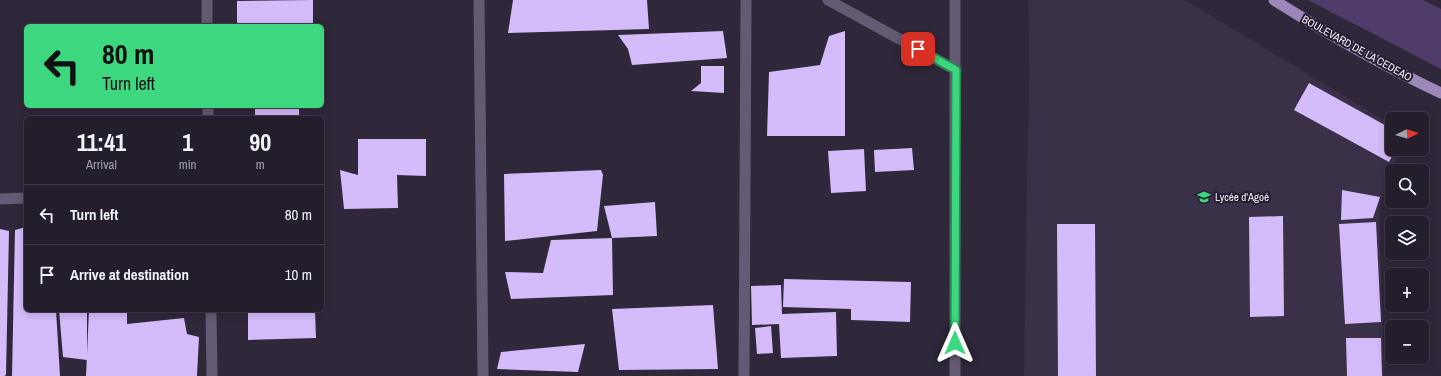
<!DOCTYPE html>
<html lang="en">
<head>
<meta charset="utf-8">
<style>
  body { margin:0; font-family:"Archivo Narrow",sans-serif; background:#2f2a38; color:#f1f3f6; height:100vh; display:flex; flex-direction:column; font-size:15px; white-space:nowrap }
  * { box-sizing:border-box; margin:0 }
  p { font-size:13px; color:#a3a2a9 }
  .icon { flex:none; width:22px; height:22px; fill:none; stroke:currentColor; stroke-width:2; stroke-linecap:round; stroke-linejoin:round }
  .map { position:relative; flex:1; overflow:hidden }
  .sheet { position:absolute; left:24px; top:116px; width:300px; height:196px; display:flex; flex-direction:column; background:#231d2c; border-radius:6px; box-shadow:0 2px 10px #0003,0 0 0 1px #403b48 }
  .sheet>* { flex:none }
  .banner { position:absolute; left:24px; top:24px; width:300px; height:84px; border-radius:6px; box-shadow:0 2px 10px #0003,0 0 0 1px #403b48; background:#3cd77e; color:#111; overflow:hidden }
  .needle { width:26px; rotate:85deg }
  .controls { position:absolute; left:1385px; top:112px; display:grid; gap:8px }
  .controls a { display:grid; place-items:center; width:44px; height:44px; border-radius:6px; background:#231d2c; box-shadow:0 2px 10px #0003,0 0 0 1px #403b48; font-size:20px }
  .pin { position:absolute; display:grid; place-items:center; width:34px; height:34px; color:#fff; margin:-17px; border-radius:8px; box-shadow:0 2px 6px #0006 }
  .me { position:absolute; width:44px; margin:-22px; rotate:0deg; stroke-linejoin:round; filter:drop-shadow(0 0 3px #0008) }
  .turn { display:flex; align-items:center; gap:14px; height:84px; padding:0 12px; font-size:18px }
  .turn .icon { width:52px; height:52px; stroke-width:2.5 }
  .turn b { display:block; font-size:28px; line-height:34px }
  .eta { display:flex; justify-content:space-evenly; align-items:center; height:68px; text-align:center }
  .eta b { font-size:24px; font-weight:800; line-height:28px }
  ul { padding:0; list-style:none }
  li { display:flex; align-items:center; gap:12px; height:60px; padding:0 12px; border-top:1px solid #403b48 }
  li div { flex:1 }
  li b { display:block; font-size:15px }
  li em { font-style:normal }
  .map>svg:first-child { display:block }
  .built { fill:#3a3048 }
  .green { fill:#503c6a }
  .building { fill:#d4bbf9 }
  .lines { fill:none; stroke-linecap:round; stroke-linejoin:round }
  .minor { stroke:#645a73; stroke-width:11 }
  .primary { stroke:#9c87b9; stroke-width:11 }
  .route-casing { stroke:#278c52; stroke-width:10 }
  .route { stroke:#3cd77e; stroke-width:7 }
  .labels { text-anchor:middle; stroke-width:4; stroke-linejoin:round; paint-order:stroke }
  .street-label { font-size:11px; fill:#f1ecf9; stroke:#251e30 }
  .poi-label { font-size:11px; fill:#f1ecf9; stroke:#251e30; text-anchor:start }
</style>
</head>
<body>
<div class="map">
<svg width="1441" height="376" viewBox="0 0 1441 376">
  <rect width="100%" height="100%" fill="#2f273a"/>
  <path class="built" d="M 1028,0 L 1185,0 L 1392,125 L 1392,149 L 1401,149 L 1385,186 L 1379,208 L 1384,376 L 1024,376 L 1029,73 Z"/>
  <path class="green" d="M 1308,0 L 1423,0 L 1441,9 L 1441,69 Z"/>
  <path class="building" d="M 313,0 L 313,26 L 237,26 L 237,1 Z
    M 513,0 L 647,0 L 649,29 L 508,33 Z
    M 723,31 L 727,58 L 632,65 L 628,49 L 618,35 Z
    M 845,31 L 845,136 L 767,136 L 769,72 L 820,65 L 829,36 Z
    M 701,66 L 724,66 L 724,93 L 691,91 L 701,83 Z
    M 1309,83 L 1392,129 L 1392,149 L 1396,149 L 1389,162 L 1294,110 Z
    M 255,106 L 299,106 L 299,118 L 255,118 Z
    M 358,139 L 426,139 L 426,176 L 397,175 L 398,208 L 344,209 L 340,170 L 358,175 Z
    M 912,148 L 914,170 L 875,172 L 874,150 Z
    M 864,149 L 866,191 L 831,193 L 828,151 Z
    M 601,170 L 603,175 L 597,231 L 505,241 L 504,174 Z
    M 1342,190 L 1380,197 L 1373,218 L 1341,220 Z
    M 655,202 L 657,236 L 612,238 L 604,206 Z
    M 1283,216 L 1284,316 L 1250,317 L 1249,217 Z
    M 1376,222 L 1381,322 L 1345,324 L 1339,224 Z
    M 1057,224 L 1095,224 L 1096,376 L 1058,376 Z
    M 26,227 L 26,310 L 56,310 L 60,376 L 12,376 L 15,230 Z
    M 0,229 L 9,231 L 6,375 L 4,376 L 0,376 Z
    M 612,238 L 613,295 L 511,299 L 505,272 L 543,273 L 551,240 Z
    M 784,279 L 911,282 L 910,322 L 851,320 L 851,309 L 783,307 Z
    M 781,285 L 782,314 L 836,312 L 837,356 L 781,358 L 779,324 L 752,325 L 751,286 Z
    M 713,305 L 718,369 L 619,370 L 612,309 Z
    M 59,310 L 87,310 L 87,360 L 63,357 Z
    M 89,310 L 127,310 L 127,324 L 184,318 L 187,334 L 199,337 L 197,376 L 86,376 Z
    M 248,310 L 315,310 L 316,338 L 248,340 Z
    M 771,326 L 773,353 L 757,354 L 755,328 Z
    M 1346,338 L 1381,338 L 1382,376 L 1347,376 Z
    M 585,344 L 578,372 L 497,369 L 501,352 Z"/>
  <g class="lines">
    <path class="minor" d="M 207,0 L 207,26
      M 479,0 L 483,376
      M 828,0 L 956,70
      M 955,0 L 955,376
      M 208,106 L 208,118
      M 0,199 L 26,198
      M 211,310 L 212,376
      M 744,376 L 746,0"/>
    <path class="primary" d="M 1274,0 C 1328,34 1384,66 1441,93"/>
  </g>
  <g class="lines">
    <g class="route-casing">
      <path id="route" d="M 918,49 L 956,70 L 955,343"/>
    </g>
    <use href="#route" class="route"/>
  </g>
  <defs>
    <g id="school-bare" transform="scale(1.08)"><path d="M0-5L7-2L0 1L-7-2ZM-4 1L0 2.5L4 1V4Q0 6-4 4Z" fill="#3cd77e" stroke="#251e30" stroke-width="2.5" paint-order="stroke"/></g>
  </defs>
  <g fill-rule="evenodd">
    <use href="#school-bare" x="1204" y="197"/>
  </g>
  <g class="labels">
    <g class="street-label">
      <text transform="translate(1357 48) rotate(29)" y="4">BOULEVARD DE LA CEDEAO</text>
    </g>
    <g class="poi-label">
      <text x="1215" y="201">Lycée d'Agoé</text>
    </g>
  </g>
</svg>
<div class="controls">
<a><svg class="needle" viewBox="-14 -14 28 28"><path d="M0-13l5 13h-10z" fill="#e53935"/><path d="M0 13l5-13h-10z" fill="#a3a2a9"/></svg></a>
<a><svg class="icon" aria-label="search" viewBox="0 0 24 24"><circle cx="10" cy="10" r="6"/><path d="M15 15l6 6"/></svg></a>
<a><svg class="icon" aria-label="layers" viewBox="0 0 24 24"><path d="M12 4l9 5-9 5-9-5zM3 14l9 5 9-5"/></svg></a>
<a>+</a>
<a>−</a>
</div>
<div class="pin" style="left:918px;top:49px;background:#d93025"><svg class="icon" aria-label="arrive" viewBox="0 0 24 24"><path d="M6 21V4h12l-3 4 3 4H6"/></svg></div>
<svg class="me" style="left:955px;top:343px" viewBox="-20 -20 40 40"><path d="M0-17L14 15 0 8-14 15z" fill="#3cd77e" stroke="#fff" stroke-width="4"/></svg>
<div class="banner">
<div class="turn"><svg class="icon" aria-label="left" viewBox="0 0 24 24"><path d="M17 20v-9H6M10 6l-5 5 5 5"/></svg><div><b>80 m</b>Turn left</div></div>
</div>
<section class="sheet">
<div class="eta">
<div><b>11:41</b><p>Arrival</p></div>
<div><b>1</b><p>min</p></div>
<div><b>90</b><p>m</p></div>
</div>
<ul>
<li><svg class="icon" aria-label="left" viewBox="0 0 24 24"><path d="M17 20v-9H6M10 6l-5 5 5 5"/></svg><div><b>Turn left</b></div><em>80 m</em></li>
<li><svg class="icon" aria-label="arrive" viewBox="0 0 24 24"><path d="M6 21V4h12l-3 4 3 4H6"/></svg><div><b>Arrive at destination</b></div><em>10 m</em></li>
</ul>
</section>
</div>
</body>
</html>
